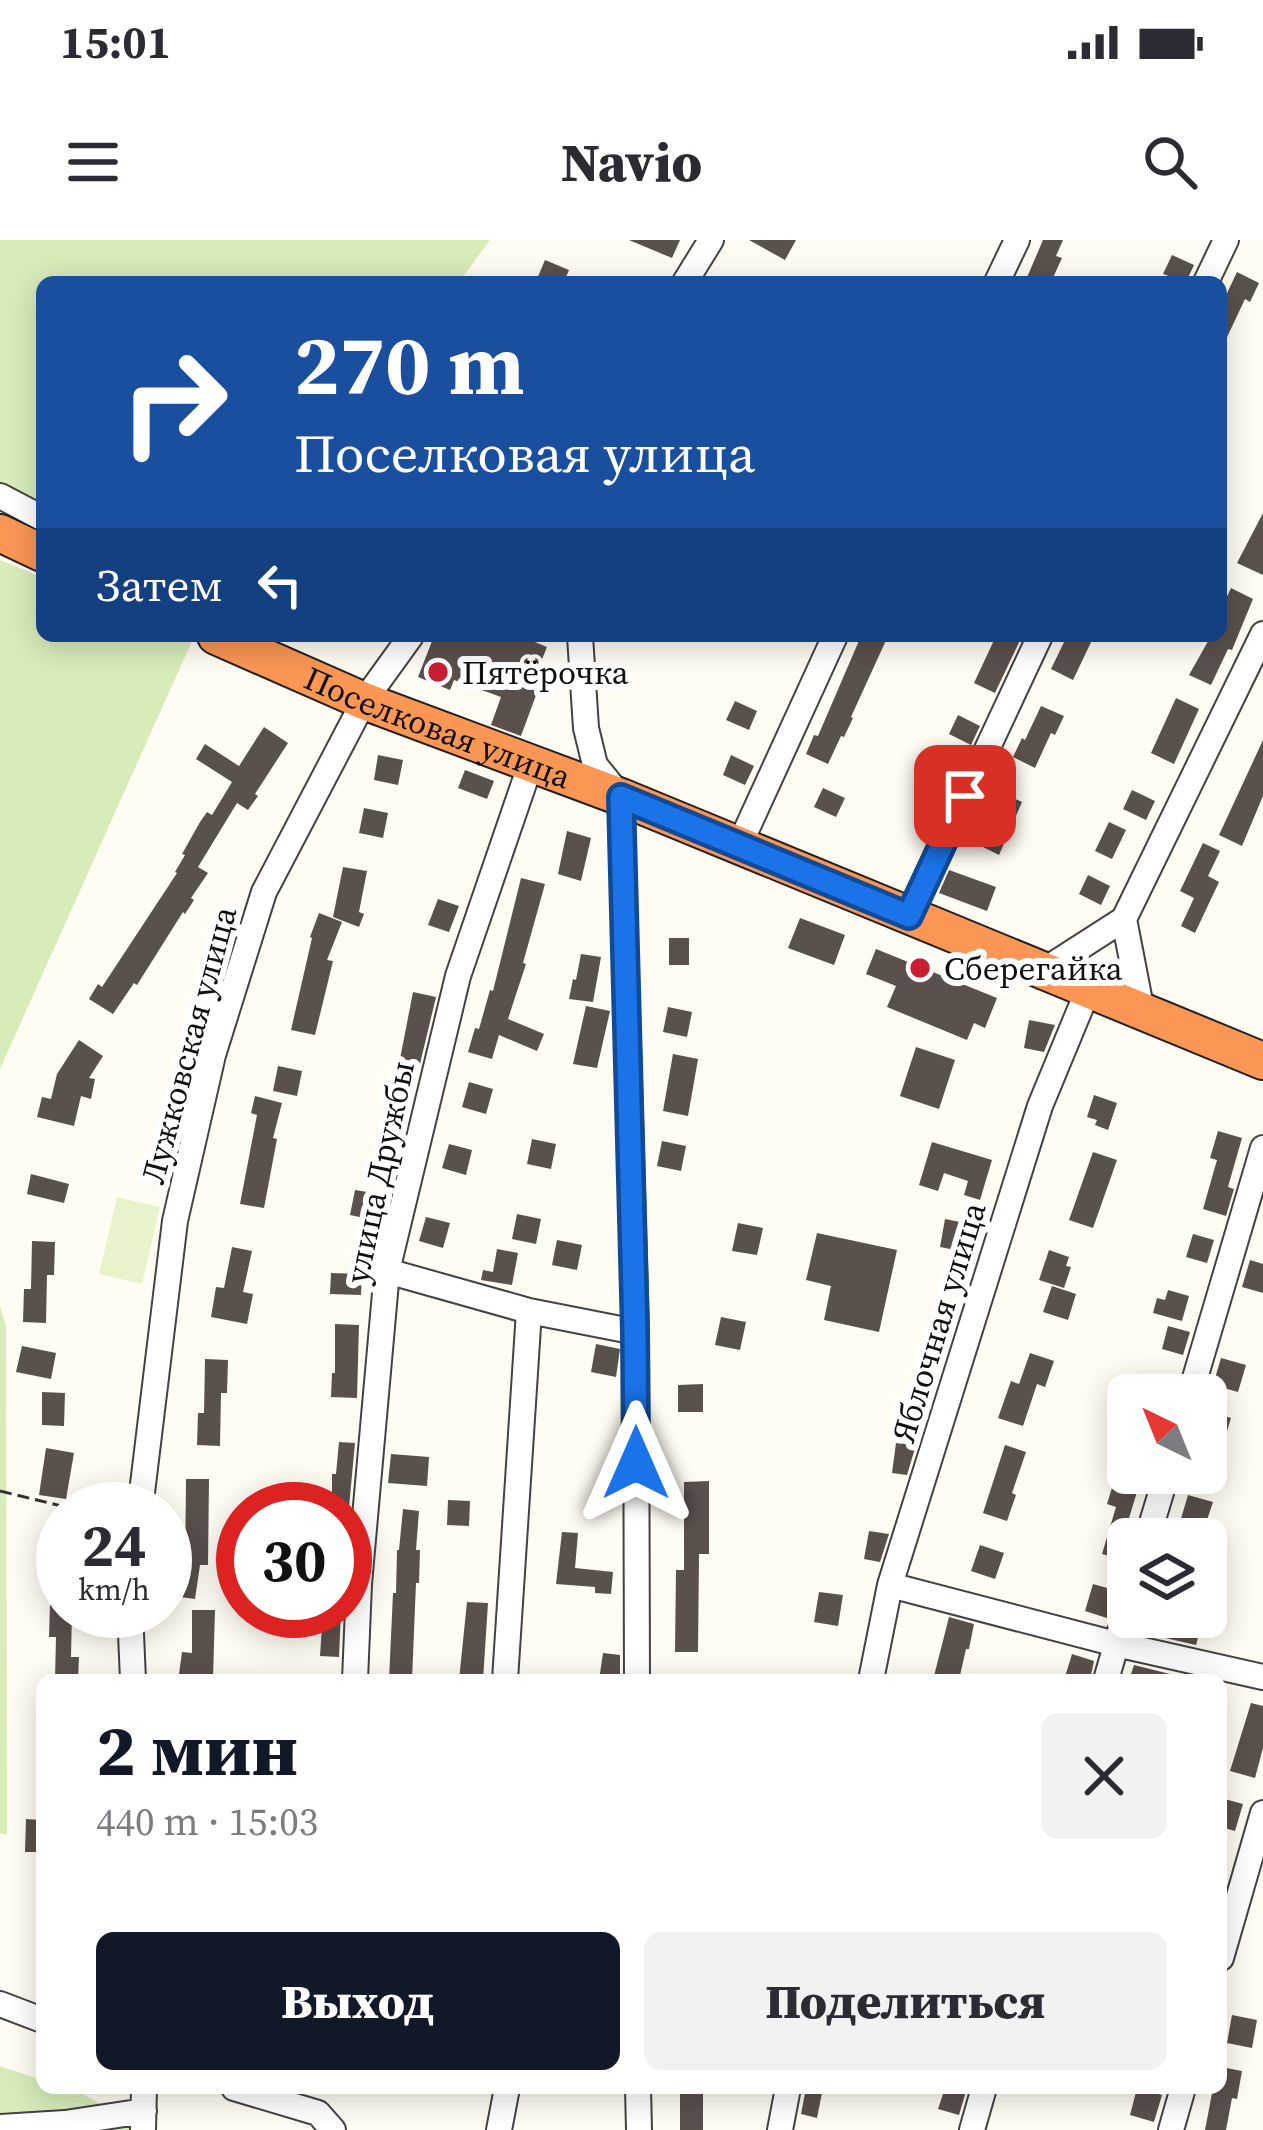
<!DOCTYPE html>
<html lang="ru">
<head>
<meta charset="utf-8">
<style>
  body { margin:0; font-family:"Source Serif 4",serif; background:#f2f2f3; color:#2b2b33; height:100vh; display:flex; flex-direction:column; font-size:45px; white-space:nowrap }
  * { box-sizing:border-box; margin:0 }
  p { font-size:39px; color:#7c7c81 }
  .icon { flex:none; width:66px; height:66px; fill:none; stroke:currentColor; stroke-width:2; stroke-linecap:round; stroke-linejoin:round }
  .map { position:relative; flex:1; overflow:hidden }
  .side { position:absolute; left:36px; top:1434px; width:1191px; height:420px; display:flex; flex-direction:column; background:#fff; border-radius:18px; box-shadow:0 6px 30px #0003 }
  .side>* { flex:none }
  .guide { position:absolute; left:36px; top:36px; width:1191px; height:366px; border-radius:18px; box-shadow:0 6px 30px #0003; background:#1a4fa0; color:#fff; overflow:hidden }
  .needle { width:78px; rotate:317deg }
  .fabs { position:absolute; left:1107px; top:1134px; display:grid; gap:24px }
  .fabs a { display:grid; place-items:center; width:120px; height:120px; border-radius:18px; background:#fff; box-shadow:0 6px 30px #0003; font-size:60px }
  .speed { position:absolute; left:36px; top:1242px; display:flex; gap:24px; font-size:60px; font-weight:700; text-align:center }
  .speed>* { display:grid; place-content:center; width:156px; height:156px; border-radius:50%; background:#fff; box-shadow:0 6px 30px #0003; line-height:1 }
  .speed small { font-size:30px; font-weight:400 }
  .speed .limit { border:18px solid #d22; background:#fff; color:#111 }
  .pin { position:absolute; display:grid; place-items:center; width:102px; height:102px; color:#fff; margin:-51px; border-radius:24px; box-shadow:0 6px 18px #0006 }
  .me { position:absolute; width:132px; margin:-66px; rotate:0deg; stroke-linejoin:round; filter:drop-shadow(0 0 9px #0008) }
  .turn { display:flex; align-items:center; gap:42px; height:252px; padding:0 60px; font-size:54px }
  .turn .icon { width:156px; height:156px; stroke-width:2.5 }
  .turn b { display:block; font-size:84px; line-height:102px }
  .then { display:flex; align-items:center; height:114px; padding:0 60px; background:#0003; gap:24px; font-size:45px }
  .round { display:grid; place-items:center; flex:none; width:126px; height:126px; border-radius:18px; background:#f2f2f3 }
  .overview { display:flex; align-items:center; justify-content:space-between; height:204px; padding:0 60px }
  h1 { font-size:72px; font-weight:800; line-height:90px; color:#111827 }
  .button { display:flex; gap:24px; margin-top:auto; padding:24px 60px }
  .button a { flex:1; height:138px; border-radius:18px; background:#111827; color:#fff; font-size:48px; font-weight:800; line-height:138px; text-align:center }
  .button a+a { background:#f2f2f3; color:#2b2b33 }
  .status { display:flex; justify-content:space-between; align-items:center; height:84px; padding:0 60px; background:#fff; direction:ltr }
  .status svg { height:33px; fill:currentColor }
  header { display:flex; justify-content:space-between; align-items:center; height:156px; padding:0 60px; background:#fff; font-size:54px; font-weight:800 }
  .map>svg:first-child { display:block }
  .garden { fill:#d8ecba }
  .pitch { fill:#e8f3cc }
  .building { fill:#5a504c }
  .lines { fill:none; stroke-linecap:round; stroke-linejoin:round }
  .minor-casing { stroke:#434343; stroke-width:28 }
  .highway-casing { stroke:#212121; stroke-width:40 }
  .path { stroke:#323232; stroke-width:3; stroke-dasharray:12 6; stroke-linecap:butt }
  .minor { stroke:#fff; stroke-width:24 }
  .highway { stroke:#fb9655; stroke-width:36 }
  .route-casing { stroke:#114b97; stroke-width:30 }
  .route { stroke:#1a73e8; stroke-width:21 }
  .poi-dot { fill:#c91f33; stroke:#fff; stroke-width:4.5 }
  .labels { text-anchor:middle; stroke-width:12; stroke-linejoin:round; paint-order:stroke }
  .poi-label { font-size:33px; fill:#101010; stroke:#fff; text-anchor:start }
  .street-label { font-size:33px; fill:#101010; stroke:#fff }
</style>
</head>
<body>
<div class="status"><b>15:01</b><svg viewBox="0 0 49 12"><path d="M0 12V9h3v3zM5 12V6h3v6zM10 12V3h3v9zM15 12V0h3v12zM26 1h20v11H26zM47 4h2v5h-2z"/></svg></div>
<header><svg class="icon" aria-label="menu" viewBox="0 0 24 24"><path d="M4 6h16M4 12h16M4 18h16"/></svg>Navio<svg class="icon" aria-label="search" viewBox="0 0 24 24"><circle cx="10" cy="10" r="6"/><path d="M15 15l6 6"/></svg></header>
<div class="map">
<svg width="1263" height="1890" viewBox="0 0 1263 1890">
  <rect width="100%" height="100%" fill="#fffcf3"/>
  <path class="garden" d="M 0,0 L 490,0 L 459,42 L 42,42 L 42,285 L 0,265 Z
    M 0,320 L 42,337 L 42,396 L 180,396 L 192,401 L 0,829 Z
    M 0,1066 L 6,1086 L 7,1595 L 0,1593 Z
    M 0,1826 L 42,1840 L 42,1848 L 74,1850 L 153,1890 L 0,1890 Z"/>
  <path class="pitch" d="M 117,957 L 160,967 L 142,1044 L 99,1034 Z"/>
  <path class="building" d="M 629,0 L 680,0 L 672,18 Z
    M 749,0 L 796,0 L 785,20 Z
    M 1043,0 L 1063,0 L 1056,16 L 1062,18 L 1051,42 L 1025,42 Z
    M 1172,15 L 1194,25 L 1186,42 L 1163,34 Z
    M 545,20 L 569,30 L 564,42 L 544,42 L 537,39 Z
    M 1237,32 L 1259,43 L 1250,62 L 1245,59 L 1221,110 L 1221,66 Z
    M 1263,273 L 1263,335 L 1237,323 Z
    M 1231,348 L 1253,359 L 1232,410 L 1228,409 L 1211,445 L 1189,435 L 1211,396 L 1221,396 L 1221,369 Z
    M 434,396 L 520,396 L 547,407 L 532,444 L 539,447 L 521,496 L 491,485 L 501,457 L 454,440 L 450,450 L 418,437 Z
    M 861,396 L 888,396 L 851,477 L 853,478 L 844,497 L 841,496 L 828,524 L 806,514 L 814,495 L 818,496 Z
    M 996,396 L 1022,396 L 995,453 L 974,443 Z
    M 1067,396 L 1094,396 L 1073,440 L 1051,429 Z
    M 1176,458 L 1199,469 L 1174,524 L 1151,513 Z
    M 735,461 L 757,471 L 749,490 L 726,480 Z
    M 1041,466 L 1064,476 L 1055,495 L 1051,493 L 1035,528 L 1013,517 L 1022,498 L 1025,500 Z
    M 958,475 L 980,486 L 971,505 L 949,494 Z
    M 264,487 L 288,503 L 255,554 L 258,556 L 248,570 L 237,563 L 198,627 L 208,633 L 191,658 L 194,660 L 185,674 L 183,672 L 137,745 L 134,743 L 113,774 L 89,759 L 98,744 L 102,747 L 177,633 L 175,632 L 185,615 L 182,614 L 200,582 L 207,572 L 212,575 L 232,542 L 196,519 L 205,504 L 239,526 Z
    M 1263,500 L 1263,556 L 1242,606 L 1219,595 Z
    M 378,515 L 403,520 L 398,545 L 374,540 Z
    M 731,515 L 754,526 L 745,545 L 723,535 Z
    M 933,526 L 955,536 L 947,555 L 925,544 Z
    M 465,530 L 494,541 L 487,559 L 458,548 Z
    M 823,548 L 845,558 L 836,577 L 814,567 Z
    M 1132,550 L 1155,561 L 1146,580 L 1123,569 Z
    M 1000,552 L 1022,562 L 999,615 L 977,604 Z
    M 364,568 L 388,573 L 383,598 L 359,593 Z
    M 1109,582 L 1126,590 L 1112,619 L 1095,611 Z
    M 567,591 L 591,598 L 581,641 L 558,634 Z
    M 1203,603 L 1220,611 L 1208,636 L 1219,642 L 1195,693 L 1181,686 L 1194,658 L 1180,651 Z
    M 343,627 L 367,631 L 359,672 L 364,674 L 359,687 L 333,677 Z
    M 949,630 L 996,647 L 987,671 L 939,653 Z
    M 1088,635 L 1110,646 L 1101,665 L 1079,654 Z
    M 521,638 L 545,644 L 523,723 L 526,724 L 508,779 L 544,794 L 537,811 L 499,795 L 492,819 L 468,812 L 475,788 L 479,789 L 490,750 L 493,751 Z
    M 438,659 L 459,666 L 449,692 L 428,685 Z
    M 319,673 L 342,682 L 327,720 L 333,721 L 315,795 L 291,790 L 312,698 L 310,697 Z
    M 800,678 L 845,695 L 834,725 L 788,708 Z
    M 669,698 L 689,698 L 689,725 L 669,725 Z
    M 876,709 L 997,758 L 985,788 L 974,783 L 967,800 L 887,767 L 896,746 L 866,734 Z
    M 581,714 L 601,717 L 593,762 L 569,759 L 573,739 L 576,740 Z
    M 413,752 L 436,757 L 419,828 L 399,824 Z
    M 586,766 L 610,771 L 597,828 L 573,824 Z
    M 668,767 L 692,772 L 687,797 L 663,792 Z
    M 1029,780 L 1055,785 L 1044,812 L 1024,808 Z
    M 79,800 L 103,816 L 89,838 L 95,839 L 91,859 L 81,856 L 74,886 L 37,877 L 42,857 L 51,859 L 57,834 Z
    M 916,807 L 955,820 L 939,869 L 900,856 Z
    M 673,814 L 698,819 L 688,876 L 663,871 Z
    M 278,826 L 302,831 L 297,856 L 273,851 Z
    M 469,842 L 493,849 L 486,874 L 462,867 Z
    M 390,854 L 412,858 L 406,883 L 385,879 Z
    M 1094,855 L 1117,863 L 1108,890 L 1095,885 L 1097,880 L 1087,877 Z
    M 255,856 L 282,863 L 273,898 L 277,899 L 264,968 L 240,964 L 257,875 L 251,873 Z
    M 1218,891 L 1242,898 L 1228,947 L 1234,949 L 1226,976 L 1203,969 L 1217,920 L 1210,918 Z
    M 532,899 L 556,904 L 551,929 L 527,924 Z
    M 662,901 L 686,906 L 681,931 L 657,926 Z
    M 932,902 L 992,920 L 980,960 L 964,955 L 968,941 L 944,933 L 938,951 L 919,945 Z
    M 378,904 L 400,908 L 394,933 L 373,929 Z
    M 449,904 L 472,910 L 466,935 L 442,928 Z
    M 1093,912 L 1117,920 L 1093,988 L 1069,980 Z
    M 31,934 L 69,944 L 64,963 L 27,954 Z
    M 355,950 L 380,954 L 374,980 L 350,975 Z
    M 517,974 L 541,979 L 536,1004 L 512,999 Z
    M 426,977 L 450,983 L 443,1008 L 419,1001 Z
    M 945,979 L 970,984 L 965,1012 L 940,1007 Z
    M 738,983 L 763,988 L 757,1015 L 732,1011 Z
    M 817,993 L 897,1010 L 879,1092 L 824,1080 L 831,1046 L 806,1040 Z
    M 1193,994 L 1214,1000 L 1207,1023 L 1186,1017 Z
    M 557,1000 L 582,1005 L 577,1030 L 552,1025 Z
    M 32,1001 L 55,1002 L 54,1035 L 47,1035 L 46,1083 L 23,1082 L 24,1049 L 31,1049 Z
    M 232,1007 L 252,1011 L 243,1052 L 253,1054 L 247,1084 L 211,1077 L 216,1047 L 224,1048 Z
    M 497,1009 L 518,1013 L 512,1045 L 481,1040 L 483,1030 L 493,1032 Z
    M 1049,1010 L 1069,1017 L 1066,1026 L 1071,1027 L 1064,1048 L 1039,1040 Z
    M 1250,1020 L 1263,1024 L 1263,1053 L 1242,1047 Z
    M 331,1033 L 362,1034 L 361,1055 L 330,1054 Z
    M 1052,1046 L 1076,1054 L 1068,1080 L 1043,1072 Z
    M 1168,1050 L 1189,1056 L 1182,1081 L 1153,1073 L 1157,1058 L 1165,1060 Z
    M 721,1077 L 746,1082 L 740,1110 L 715,1105 Z
    M 335,1084 L 359,1085 L 357,1158 L 331,1157 L 332,1133 L 335,1133 Z
    M 1168,1086 L 1190,1092 L 1183,1115 L 1162,1109 Z
    M 596,1104 L 620,1109 L 616,1137 L 591,1132 Z
    M 22,1106 L 56,1113 L 51,1139 L 16,1132 Z
    M 1030,1113 L 1054,1121 L 1045,1147 L 1037,1144 L 1023,1186 L 998,1178 L 1011,1141 L 1019,1144 Z
    M 1221,1118 L 1246,1125 L 1238,1152 L 1213,1145 Z
    M 205,1119 L 228,1120 L 227,1153 L 221,1153 L 220,1206 L 197,1205 L 198,1173 L 204,1173 Z
    M 703,1144 L 703,1172 L 678,1172 L 678,1145 Z
    M 42,1152 L 65,1153 L 64,1186 L 42,1185 Z
    M 1206,1170 L 1231,1178 L 1225,1198 L 1206,1193 Z
    M 339,1202 L 355,1203 L 349,1267 L 332,1267 L 332,1234 L 336,1234 Z
    M 896,1203 L 916,1205 L 907,1235 L 892,1233 Z
    M 1005,1205 L 1026,1212 L 1012,1253 L 1016,1255 L 1007,1281 L 983,1273 Z
    M 46,1208 L 74,1213 L 66,1259 L 39,1255 Z
    M 391,1214 L 429,1217 L 427,1246 L 388,1243 Z
    M 1115,1238 L 1139,1245 L 1124,1295 L 1130,1297 L 1124,1320 L 1102,1314 L 1116,1267 L 1107,1264 Z
    M 186,1239 L 209,1239 L 208,1325 L 200,1325 L 195,1359 L 165,1355 L 165,1340 L 168,1341 L 169,1335 L 185,1336 Z
    M 709,1241 L 709,1314 L 699,1314 L 698,1412 L 675,1412 L 676,1330 L 684,1330 L 684,1242 Z
    M 1188,1255 L 1213,1262 L 1204,1289 L 1180,1282 Z
    M 448,1260 L 470,1261 L 469,1286 L 447,1285 Z
    M 403,1269 L 419,1271 L 416,1310 L 420,1310 L 419,1343 L 416,1343 L 412,1440 L 389,1440 L 393,1353 L 396,1353 L 397,1310 L 399,1310 Z
    M 869,1291 L 889,1294 L 880,1322 L 864,1319 Z
    M 562,1292 L 578,1293 L 575,1328 L 613,1332 L 611,1354 L 595,1353 L 595,1347 L 556,1344 Z
    M 980,1305 L 1004,1313 L 995,1339 L 971,1331 Z
    M 1093,1344 L 1118,1351 L 1107,1378 L 1085,1371 Z
    M 819,1352 L 843,1355 L 838,1386 L 814,1382 Z
    M 467,1362 L 488,1363 L 483,1440 L 459,1440 Z
    M 50,1364 L 63,1364 L 63,1371 L 72,1371 L 71,1417 L 79,1417 L 78,1440 L 55,1440 L 56,1397 L 49,1397 Z
    M 192,1370 L 215,1370 L 213,1439 L 179,1434 L 182,1412 L 192,1413 Z
    M 323,1371 L 341,1371 L 339,1417 L 320,1416 Z
    M 949,1377 L 974,1384 L 969,1409 L 966,1409 L 959,1440 L 933,1440 Z
    M 1141,1377 L 1175,1377 L 1173,1387 L 1199,1394 L 1196,1405 L 1152,1395 L 1153,1392 L 1138,1388 Z
    M 603,1413 L 620,1415 L 620,1440 L 599,1440 Z
    M 1072,1414 L 1094,1421 L 1090,1440 L 1064,1440 Z
    M 1134,1425 L 1178,1436 L 1178,1440 L 1129,1440 Z
    M 1251,1463 L 1263,1466 L 1263,1508 L 1255,1538 L 1230,1531 Z
    M 1221,1558 L 1243,1564 L 1235,1591 L 1221,1587 Z
    M 26,1579 L 42,1580 L 42,1612 L 25,1612 Z
    M 1232,1775 L 1257,1780 L 1252,1808 L 1227,1803 Z
    M 1221,1827 L 1242,1831 L 1237,1859 L 1232,1858 L 1226,1890 L 1205,1890 L 1213,1848 L 1221,1848 Z
    M 680,1848 L 703,1848 L 703,1890 L 680,1890 Z
    M 806,1848 L 823,1848 L 817,1878 L 801,1874 Z
    M 945,1848 L 967,1848 L 959,1875 L 938,1869 Z
    M 1137,1848 L 1162,1855 L 1154,1882 L 1130,1875 Z"/>
  <g class="lines">
    <g class="minor-casing">
      <path id="minor" d="M 685,42 L 711,0
        M 997,42 L 1017,0
        M 1206,42 L 1226,0
        M 0,256 L 42,278
        M 580,396 L 586,488 L 595,525 L 621,557 L 636,1092 L 637,1440
        M 739,606 L 835,396
        M 909,676 L 1040,396
        M 1124,679 L 1142,772
        M 1043,731 L 1124,679 L 1263,394
        M 387,1031 L 529,1071 L 636,1092
        M 1190,1155 L 1263,908
        M 140,1269 L 175,981 L 213,815 L 264,652 L 364,461 L 411,396
        M 1147,1299 L 1167,1233
        M 890,1345 L 1116,1404 L 1263,1437
        M 130,1371 L 133,1440
        M 355,1440 L 359,1344 L 387,1031 L 458,736 L 531,523
        M 505,1440 L 529,1071
        M 871,1440 L 890,1345 L 1040,866 L 1088,750
        M 1106,1440 L 1128,1364
        M 1221,1718 L 1263,1573
        M 0,1764 L 42,1780
        M 234,1848 L 318,1873 L 333,1890
        M 638,1848 L 639,1890
        M 0,1887 L 65,1883 L 144,1871
        M 143,1890 L 144,1848
        M 499,1890 L 507,1848
        M 780,1890 L 788,1848
        M 972,1890 L 984,1848
        M 1171,1890 L 1183,1848"/>
    </g>
    <g class="highway-casing">
      <g id="highway">
        <path d="M 0,293 L 42,313"/>
        <path id="s1" d="M 216,396 L 364,461 L 621,557 L 1263,821"/>
      </g>
    </g>
    <path class="path" d="M 0,1251 L 74,1269"/>
    <use href="#minor" class="minor"/>
    <use href="#highway" class="highway"/>
  </g>
  <g class="lines">
    <g class="route-casing">
      <path id="route" d="M 636,1223 L 635,1092 L 621,557 L 909,676 L 965,556"/>
    </g>
    <use href="#route" class="route"/>
  </g>
  <g class="poi-dot">
    <circle cx="438" cy="432" r="12"/>
    <circle cx="920" cy="728" r="12"/>
  </g>
  <g class="labels">
    <g class="poi-label">
      <text x="462" y="444">Пятёрочка</text>
      <text x="944" y="740">Сберегайка</text>
    </g>
    <g class="street-label">
      <text dy="12" stroke="none"><textPath href="#s1" startOffset="240">Поселковая улица</textPath></text>
      <text transform="translate(188 805) rotate(-75)" y="12">Лужковская улица</text>
      <text transform="translate(379 932) rotate(-78)" y="12">улица Дружбы</text>
      <text transform="translate(938 1082) rotate(-73)" y="12">Яблочная улица</text>
    </g>
  </g>
</svg>
<div class="fabs">
<a><svg class="needle" viewBox="-14 -14 28 28"><path d="M0-13l5 13h-10z" fill="#e53935"/><path d="M0 13l5-13h-10z" fill="#7c7c81"/></svg></a>
<a><svg class="icon" aria-label="layers" viewBox="0 0 24 24"><path d="M12 4l9 5-9 5-9-5zM3 14l9 5 9-5"/></svg></a>
</div>
<div class="speed"><div>24<small>km/h</small></div><div class="limit">30</div></div>
<div class="pin" style="left:965px;top:556px;background:#d93025"><svg class="icon" aria-label="arrive" viewBox="0 0 24 24"><path d="M6 21V4h12l-3 4 3 4H6"/></svg></div>
<svg class="me" style="left:636px;top:1223px" viewBox="-20 -20 40 40"><path d="M0-17L14 15 0 8-14 15z" fill="#1a73e8" stroke="#fff" stroke-width="4"/></svg>
<div class="guide">
<div class="turn"><svg class="icon" aria-label="right" viewBox="0 0 24 24"><path d="M7 20v-9h11M14 6l5 5-5 5"/></svg><div><b>270 m</b>Поселковая улица</div></div>
<div class="then">Затем<svg class="icon" aria-label="left" viewBox="0 0 24 24"><path d="M17 20v-9H6M10 6l-5 5 5 5"/></svg></div>
</div>
<section class="side">
<div class="overview"><div><h1>2 мин</h1><p>440 m · 15:03</p></div><a class="round"><svg class="icon" aria-label="close" viewBox="0 0 24 24"><path d="M6 6l12 12M18 6L6 18"/></svg></a></div>
<div class="button"><a>Выход</a><a>Поделиться</a></div>
</section>
</div>
</body>
</html>
